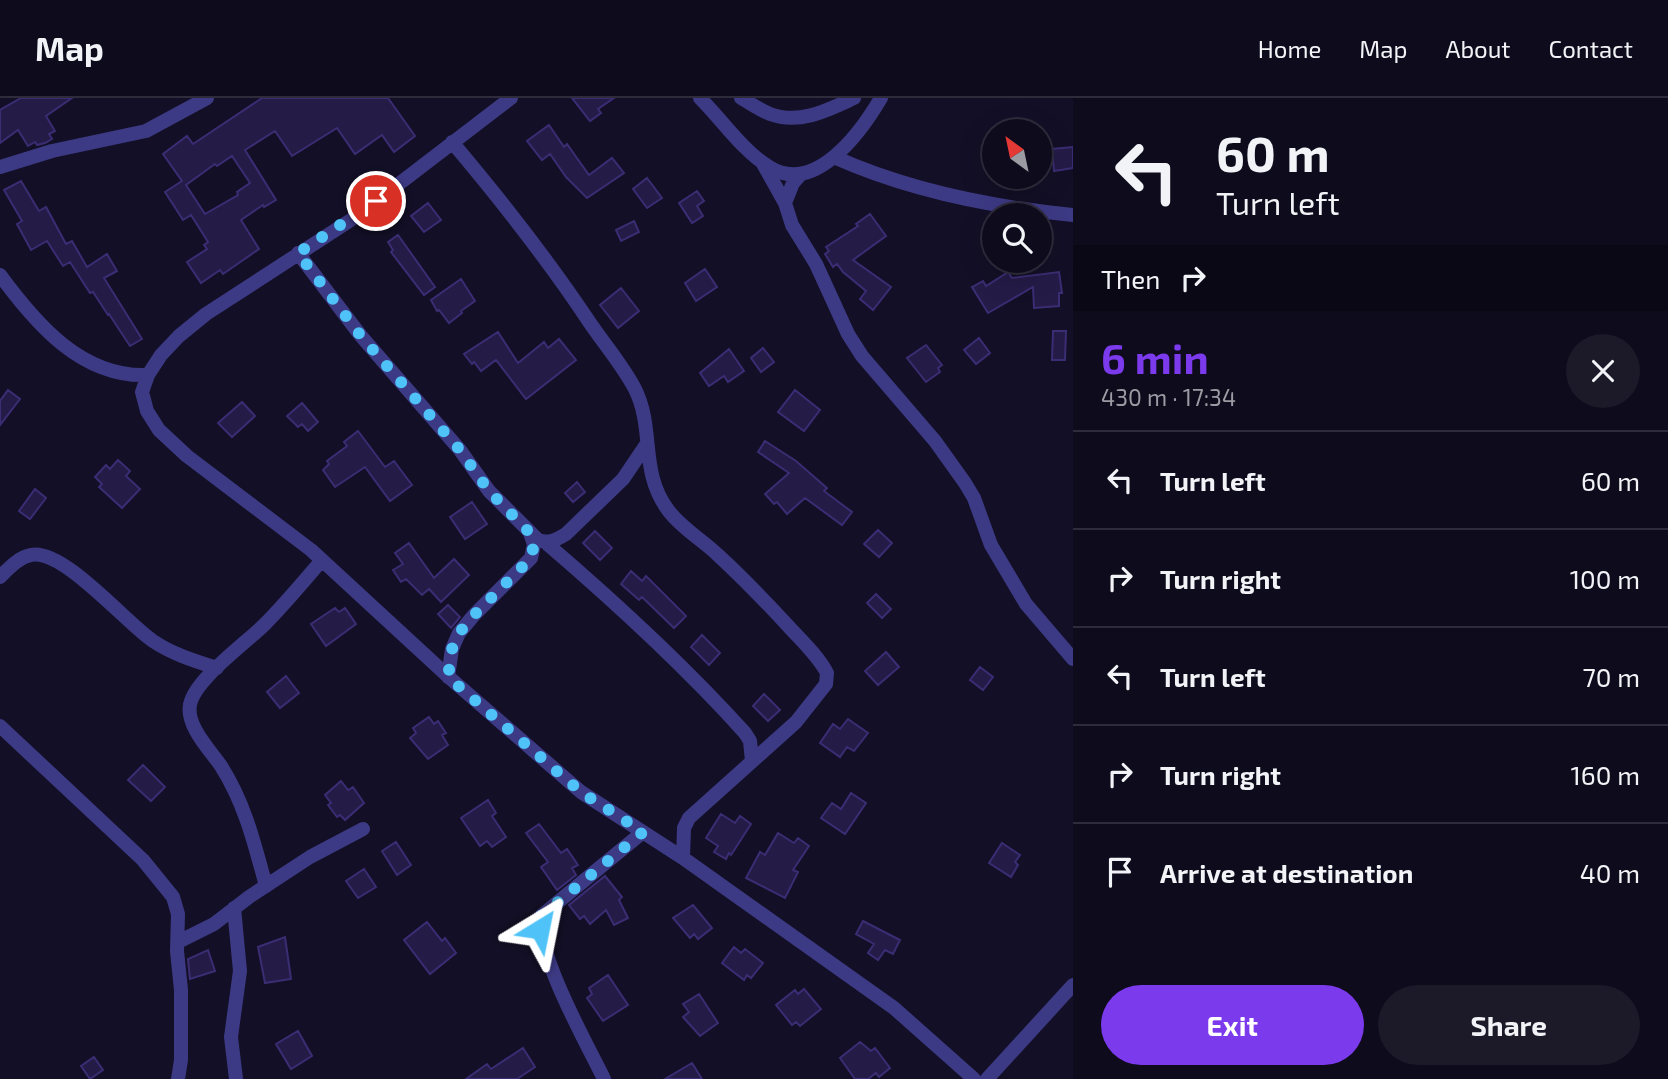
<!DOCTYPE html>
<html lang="en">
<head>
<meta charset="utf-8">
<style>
  body { margin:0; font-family:"Exo 2",sans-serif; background:#1c1929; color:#f1f3f6; height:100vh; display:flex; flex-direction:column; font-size:26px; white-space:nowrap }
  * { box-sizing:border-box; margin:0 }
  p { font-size:23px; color:#9b9ba3 }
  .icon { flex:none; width:38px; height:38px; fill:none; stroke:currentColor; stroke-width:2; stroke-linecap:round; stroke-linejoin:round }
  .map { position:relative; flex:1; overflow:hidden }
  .panel { display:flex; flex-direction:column; background:#0e0b1c; width:595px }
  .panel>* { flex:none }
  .top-card { background:#0e0b1c; color:#f1f3f6; overflow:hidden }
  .needle { width:46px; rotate:327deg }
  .fabs { position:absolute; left:982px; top:21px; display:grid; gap:14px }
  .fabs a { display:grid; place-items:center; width:70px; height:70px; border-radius:50%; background:#0e0b1c; box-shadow:0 7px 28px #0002,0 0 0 2px #2e2b3b; font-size:35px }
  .pin { position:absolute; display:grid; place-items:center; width:60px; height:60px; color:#fff; margin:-30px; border:4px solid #fff; border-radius:50%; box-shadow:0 2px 7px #0007 }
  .me { position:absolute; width:77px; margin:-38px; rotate:35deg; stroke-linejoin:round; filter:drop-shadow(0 0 5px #0008) }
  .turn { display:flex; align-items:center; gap:24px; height:147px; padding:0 28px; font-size:32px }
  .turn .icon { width:91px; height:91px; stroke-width:2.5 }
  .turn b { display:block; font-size:49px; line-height:60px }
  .then { display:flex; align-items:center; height:66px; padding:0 28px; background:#0003; gap:14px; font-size:26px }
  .round { display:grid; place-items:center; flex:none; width:74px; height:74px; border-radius:37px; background:#1c1929 }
  .head { display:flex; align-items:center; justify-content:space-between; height:119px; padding:0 28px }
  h1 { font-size:42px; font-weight:700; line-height:52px; color:#7c3aed }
  .button { display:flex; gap:14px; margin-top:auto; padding:14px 28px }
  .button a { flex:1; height:80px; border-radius:42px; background:#7c3aed; color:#fff; font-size:28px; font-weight:700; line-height:80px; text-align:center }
  .button a+a { background:#1c1929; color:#f1f3f6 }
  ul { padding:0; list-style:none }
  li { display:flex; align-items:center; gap:21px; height:98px; padding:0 28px; border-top:2px solid #2e2b3b }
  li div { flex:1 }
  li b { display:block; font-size:26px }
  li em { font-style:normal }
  header { display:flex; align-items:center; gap:42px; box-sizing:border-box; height:98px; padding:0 35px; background:#0e0b1c; border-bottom:2px solid #2e2b3b }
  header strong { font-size:33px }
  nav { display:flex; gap:38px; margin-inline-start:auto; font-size:24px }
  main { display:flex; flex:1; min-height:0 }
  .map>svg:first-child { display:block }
  .building { fill:#241b47; stroke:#3b2d73; stroke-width:2; fill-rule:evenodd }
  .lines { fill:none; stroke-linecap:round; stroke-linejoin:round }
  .street { stroke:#3d3a85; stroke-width:14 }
  .route { stroke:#4fc3f7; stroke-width:12; stroke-dasharray:0 21.6 }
</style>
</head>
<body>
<header>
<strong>Map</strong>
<nav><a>Home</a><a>Map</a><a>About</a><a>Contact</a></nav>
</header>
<main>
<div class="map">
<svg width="1073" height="981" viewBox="0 0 1073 981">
  <rect width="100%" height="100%" fill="#130f26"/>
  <path class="building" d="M 21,0 L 72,0 L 46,18 L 55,33 L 49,36 L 52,41 L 45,45 L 37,47 L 35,44 L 28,48 L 18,32 L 0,45 L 0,12 Z
    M 262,0 L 388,0 L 415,38 L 394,54 L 382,37 L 355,56 L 337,30 L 292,58 L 275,33 L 245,52 L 276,102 L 264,109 L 263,107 L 241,122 L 259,151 L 223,176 L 220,172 L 201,185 L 187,164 L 207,151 L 204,147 L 208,144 L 191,117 L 183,122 L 165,94 L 182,83 L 163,56 L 187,38 L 193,46 ZM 232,58 L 250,85 L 237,94 L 238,97 L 205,116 L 186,87 L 215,66 L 217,68 Z
    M 572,0 L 614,0 L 598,11 L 601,15 L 590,23 Z
    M 549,27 L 564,49 L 567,46 L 589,77 L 612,60 L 624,75 L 587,100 L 566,79 L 550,56 L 542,62 L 527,43 Z
    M 1073,49 L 1073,70 L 1054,73 L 1052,51 Z
    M 647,80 L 662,100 L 647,110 L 633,91 Z
    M 21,83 L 39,113 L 46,109 L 66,146 L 72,143 L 87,169 L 107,156 L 117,173 L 104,180 L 142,241 L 130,248 L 109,216 L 108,217 L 93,194 L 90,195 L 70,164 L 63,168 L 47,143 L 31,152 L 17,126 L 22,123 L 4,92 Z
    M 697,93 L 704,103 L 697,108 L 703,118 L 692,125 L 679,105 Z
    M 428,105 L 441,122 L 424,134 L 411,118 Z
    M 870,116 L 886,138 L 853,162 L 891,189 L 873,212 L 860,201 L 866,193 L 843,174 L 837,166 L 833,169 L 825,156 L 829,153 L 826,149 L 858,128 L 856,126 Z
    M 634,123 L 639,134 L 621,143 L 616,132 Z
    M 398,137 L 435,189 L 424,197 L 391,154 L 393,152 L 388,144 Z
    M 705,171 L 717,189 L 696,203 L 685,185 Z
    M 1008,174 L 1012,180 L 1059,174 L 1062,195 L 1059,195 L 1059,208 L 1034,210 L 1033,189 L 988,215 L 972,189 L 983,183 L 986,188 Z
    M 461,181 L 475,203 L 461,213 L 462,215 L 449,225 L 439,212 L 437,213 L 431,202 Z
    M 621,190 L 639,213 L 618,230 L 600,207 Z
    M 1053,233 L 1066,233 L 1065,262 L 1052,262 Z
    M 498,234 L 518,265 L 544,244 L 548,250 L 559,241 L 576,262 L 526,301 L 496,262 L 481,273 L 474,264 L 472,266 L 464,256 Z
    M 979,240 L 990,255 L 976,266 L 964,252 Z
    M 926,247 L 942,267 L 938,270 L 940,274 L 926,284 L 907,260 Z
    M 763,250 L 774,264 L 761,274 L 751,260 Z
    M 729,251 L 744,273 L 728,284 L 724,278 L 709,288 L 700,275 Z
    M 8,292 L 20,301 L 0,327 L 0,303 Z
    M 795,292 L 820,312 L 804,333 L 778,314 Z
    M 242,304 L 255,318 L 232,339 L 218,325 Z
    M 302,305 L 318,324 L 308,333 L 302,326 L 298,329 L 287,318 Z
    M 358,333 L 385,369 L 394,363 L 412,387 L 390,403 L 365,369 L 335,389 L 323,372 L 329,366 L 327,363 L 347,348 L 344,344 Z
    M 765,343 L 796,363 L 827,390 L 824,393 L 852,414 L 842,427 L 805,400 L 787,416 L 777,404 L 774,406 L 765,396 L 789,375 L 758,354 Z
    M 118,362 L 130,373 L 126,378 L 140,391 L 122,410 L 99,389 L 102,386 L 95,379 L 106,367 L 110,371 Z
    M 577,384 L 585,394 L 573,404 L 565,395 Z
    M 35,391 L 46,400 L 30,421 L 19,413 Z
    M 472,404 L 487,426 L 465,441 L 450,419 Z
    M 878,432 L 892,445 L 879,459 L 864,446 Z
    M 595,433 L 612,450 L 600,462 L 583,445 Z
    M 409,445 L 434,480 L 454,461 L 469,477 L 441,504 L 429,491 L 422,497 L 406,481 L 401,484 L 393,472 L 403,466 L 395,455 Z
    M 631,473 L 642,483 L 646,478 L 686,518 L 674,530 L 642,499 L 639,502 L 621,486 Z
    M 876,496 L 891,511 L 882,520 L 867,505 Z
    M 448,507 L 460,519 L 451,530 L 438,516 Z
    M 335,510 L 339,514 L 345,510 L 356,526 L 326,548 L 311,526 Z
    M 702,537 L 720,555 L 709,567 L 691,549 Z
    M 886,554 L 899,569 L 878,587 L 865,573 Z
    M 980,569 L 993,579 L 983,592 L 970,582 Z
    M 286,578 L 299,595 L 280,610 L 267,594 Z
    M 764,596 L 780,612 L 768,623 L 753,608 Z
    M 429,619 L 434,626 L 438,623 L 446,635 L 442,637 L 448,647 L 428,661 L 410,640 L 416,635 L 413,630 Z
    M 848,621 L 868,635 L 854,653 L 847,649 L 840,659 L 820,645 L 833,626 L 840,631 Z
    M 143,667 L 165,689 L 151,703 L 128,682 Z
    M 341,683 L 348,692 L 353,689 L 364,705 L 345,722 L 340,717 L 337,719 L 328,707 L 331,705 L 325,697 Z
    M 851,695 L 866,705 L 845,736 L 821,720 L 832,705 L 841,711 Z
    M 488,702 L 496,715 L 492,718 L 506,739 L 492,749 L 487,743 L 480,748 L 461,720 Z
    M 721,716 L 735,725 L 740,718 L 751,726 L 731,757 L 729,755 L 726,761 L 714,754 L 718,748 L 706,740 Z
    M 539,726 L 561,755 L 567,751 L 578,767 L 572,770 L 576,777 L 557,792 L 541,769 L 548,764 L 526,735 Z
    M 778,735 L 794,745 L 798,740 L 809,748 L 793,772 L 798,774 L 785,800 L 746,780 L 760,754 L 765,757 Z
    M 396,744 L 411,767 L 397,777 L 382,753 Z
    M 1002,745 L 1020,757 L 1015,764 L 1018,767 L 1011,779 L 989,765 Z
    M 364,771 L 376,789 L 358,800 L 346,783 Z
    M 605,778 L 622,799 L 619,802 L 628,820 L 614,827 L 606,812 L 590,826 L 584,818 L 580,821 L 569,807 Z
    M 693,807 L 712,830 L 698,841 L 694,836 L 690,840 L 673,820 Z
    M 863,823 L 900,842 L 893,856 L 885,852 L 878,862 L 868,855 L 874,846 L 856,836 Z
    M 427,824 L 442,843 L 445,840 L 456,855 L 430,876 L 404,842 Z
    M 285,839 L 291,881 L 265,885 L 258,849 Z
    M 734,849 L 741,855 L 745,851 L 763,865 L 751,880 L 747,877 L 744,882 L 722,865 Z
    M 208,852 L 215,873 L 190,881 L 188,861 Z
    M 608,877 L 628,907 L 603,923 L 587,900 L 592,896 L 589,890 Z
    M 804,891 L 821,911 L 800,928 L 796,924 L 792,927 L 776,907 L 795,892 L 798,896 Z
    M 699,896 L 718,925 L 700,938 L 683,919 L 689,914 L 683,906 Z
    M 298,933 L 312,958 L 291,971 L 276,946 Z
    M 860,944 L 871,953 L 875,950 L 890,970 L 879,979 L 876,975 L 868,981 L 855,981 L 840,960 Z
    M 523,950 L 535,969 L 517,981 L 466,981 L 487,966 L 491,971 Z
    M 94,959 L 103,972 L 90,981 L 81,968 Z
    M 692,965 L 702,981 L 665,981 Z"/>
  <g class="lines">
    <path class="street" d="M 511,0 L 357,118 L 206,216 L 179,238 L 161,257 L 148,277 L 142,294 L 147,313 L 159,332 L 187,358 L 311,452 L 451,581 L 581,694 L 683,760 L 894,910 L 974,981
      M 700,0 C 723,23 742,52 769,69 C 815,98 861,34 881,0
      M 741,0 C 750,5 760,12 770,16 C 800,27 828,12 854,0
      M 452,44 C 501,102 548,162 590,225 C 605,247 623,268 635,291 C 655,331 639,373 668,412 C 682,431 703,442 719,458 C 744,481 767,505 790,530 C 803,544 818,558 827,575 L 826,586 L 796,624 L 689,720 L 684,730 L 683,760
      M 834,59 C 910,93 991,109 1073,117
      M 762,64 L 785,105
      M 0,69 L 52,53 L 146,33 L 207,0
      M 801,76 L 793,85 L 785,105 L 792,127 L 816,166 L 848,236 L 862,258 L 935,343 L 965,385 L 974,400 L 991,447 L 1026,506 L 1073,561
      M 298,155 L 361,238 L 460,352 L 489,393 L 538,442 C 549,446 556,442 566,436 L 623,381 L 646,347
      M 0,177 C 36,226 82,280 148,277
      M 545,444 C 615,504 683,566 745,635 L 750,643 L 752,663
      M 0,479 C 8,471 19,459 31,457 C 63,450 126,525 153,543 C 172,556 195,563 217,570
      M 448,579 L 452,551 L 459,535 L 474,517 L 531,460 L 534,446 L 530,435
      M 0,628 L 143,762 L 173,799 L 178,816 L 177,853 L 181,892 L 181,962 L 178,981
      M 266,788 C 254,744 245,706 221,668 C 210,652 186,628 190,607 C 194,582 246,545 265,526 C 285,506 304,483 322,462
      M 234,810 L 240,873 L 231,939 L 236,981
      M 178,844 L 214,826 L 249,799 L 310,759 L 363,731
      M 604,981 C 586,944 536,856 541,818 L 643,734
      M 987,981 L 1073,887"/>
  </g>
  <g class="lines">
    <path class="route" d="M 376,103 L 298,155 L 361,238 L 460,352 L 489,393 L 530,435 L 534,446 L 531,460 L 474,517 L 459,535 L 452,551 L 448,579 L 581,694 L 643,734 L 541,818 L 540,831"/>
  </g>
</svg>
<div class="fabs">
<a><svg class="needle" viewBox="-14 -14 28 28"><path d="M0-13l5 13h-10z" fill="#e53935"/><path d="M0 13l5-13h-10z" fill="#9b9ba3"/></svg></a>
<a><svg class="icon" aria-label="search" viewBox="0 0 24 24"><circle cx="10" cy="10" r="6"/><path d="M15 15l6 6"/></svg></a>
</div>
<div class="pin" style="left:376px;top:103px;background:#d93025"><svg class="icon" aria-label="arrive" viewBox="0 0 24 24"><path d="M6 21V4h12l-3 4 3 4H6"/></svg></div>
<svg class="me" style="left:540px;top:831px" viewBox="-20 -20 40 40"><path d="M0-17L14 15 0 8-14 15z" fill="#4fc3f7" stroke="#fff" stroke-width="4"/></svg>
</div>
<section class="panel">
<div class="top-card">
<div class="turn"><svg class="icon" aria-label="left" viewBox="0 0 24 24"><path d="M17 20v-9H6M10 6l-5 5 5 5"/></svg><div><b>60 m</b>Turn left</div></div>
<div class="then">Then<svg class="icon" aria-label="right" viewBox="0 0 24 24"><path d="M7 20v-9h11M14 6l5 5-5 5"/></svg></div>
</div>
<div class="head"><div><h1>6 min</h1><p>430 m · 17:34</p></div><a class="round"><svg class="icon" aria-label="close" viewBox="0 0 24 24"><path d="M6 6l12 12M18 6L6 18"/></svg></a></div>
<ul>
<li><svg class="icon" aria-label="left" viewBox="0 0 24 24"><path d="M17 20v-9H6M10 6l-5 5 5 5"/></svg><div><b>Turn left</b></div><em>60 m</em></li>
<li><svg class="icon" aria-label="right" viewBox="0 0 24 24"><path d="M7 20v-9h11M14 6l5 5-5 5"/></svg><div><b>Turn right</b></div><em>100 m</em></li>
<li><svg class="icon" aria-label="left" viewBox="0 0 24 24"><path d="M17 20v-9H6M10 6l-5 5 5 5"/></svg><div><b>Turn left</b></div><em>70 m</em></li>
<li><svg class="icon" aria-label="right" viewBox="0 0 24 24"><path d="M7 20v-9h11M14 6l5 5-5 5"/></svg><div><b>Turn right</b></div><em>160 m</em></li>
<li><svg class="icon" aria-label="arrive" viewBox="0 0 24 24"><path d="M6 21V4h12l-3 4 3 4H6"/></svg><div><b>Arrive at destination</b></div><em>40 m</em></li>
</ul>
<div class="button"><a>Exit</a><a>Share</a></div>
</section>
</main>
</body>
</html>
